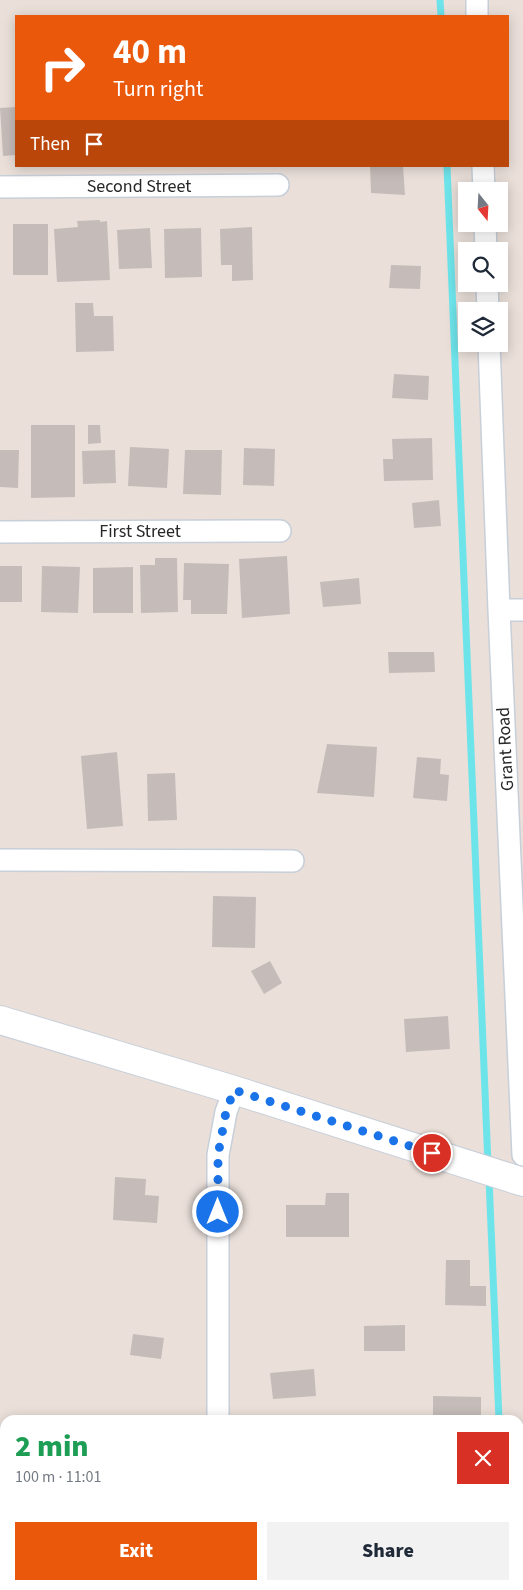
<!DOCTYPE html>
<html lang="en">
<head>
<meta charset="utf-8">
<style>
  body { margin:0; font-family:"Source Sans 3",sans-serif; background:#f2f2f3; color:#1f2937; height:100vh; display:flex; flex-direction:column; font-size:19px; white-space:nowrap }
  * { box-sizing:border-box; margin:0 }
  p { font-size:16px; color:#747a83 }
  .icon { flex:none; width:28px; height:28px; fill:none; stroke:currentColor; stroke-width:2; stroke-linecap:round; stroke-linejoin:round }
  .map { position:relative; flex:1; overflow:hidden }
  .side { position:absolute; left:0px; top:1415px; width:524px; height:175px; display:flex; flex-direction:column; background:#fff; border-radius:15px 15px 0 0; box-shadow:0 2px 12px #0003 }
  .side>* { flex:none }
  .top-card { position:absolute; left:15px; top:15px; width:494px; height:152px; border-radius:0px; box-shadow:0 2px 12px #0003; background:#ea580c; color:#fff; overflow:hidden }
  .needle { width:32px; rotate:162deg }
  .tools { position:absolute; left:458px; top:182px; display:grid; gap:10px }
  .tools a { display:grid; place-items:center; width:50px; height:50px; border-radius:0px; background:#fff; box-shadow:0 2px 12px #0003; font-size:25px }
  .pin { position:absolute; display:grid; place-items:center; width:42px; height:42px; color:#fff; margin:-21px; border:2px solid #fff; border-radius:50%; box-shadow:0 1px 5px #0007 }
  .me { position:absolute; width:55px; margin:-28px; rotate:0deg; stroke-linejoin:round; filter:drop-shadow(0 0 4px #0008) }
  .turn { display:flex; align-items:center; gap:18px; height:105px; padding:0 15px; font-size:22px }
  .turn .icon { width:65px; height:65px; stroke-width:2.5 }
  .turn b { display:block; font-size:35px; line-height:42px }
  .then { display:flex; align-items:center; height:48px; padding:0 15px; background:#0003; gap:10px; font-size:19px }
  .round { display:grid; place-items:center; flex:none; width:52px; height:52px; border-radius:0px; background:#f2f2f3 }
  .headline { display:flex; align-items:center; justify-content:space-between; height:85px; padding:0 15px }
  h1 { font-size:30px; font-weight:800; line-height:38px; color:#1e9e55 }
  .action { display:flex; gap:10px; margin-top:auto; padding:10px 15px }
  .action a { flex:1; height:58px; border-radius:0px; background:#ea580c; color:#fff; font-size:20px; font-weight:800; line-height:58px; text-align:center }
  .action a+a { background:#f2f2f3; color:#1f2937 }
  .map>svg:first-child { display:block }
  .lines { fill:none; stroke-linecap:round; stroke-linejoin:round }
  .stream { stroke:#6de4ea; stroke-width:7 }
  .building { fill:#c5bcb9 }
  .minor-casing { stroke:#c7cfd9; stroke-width:24 }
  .secondary-casing { stroke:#c7cfd9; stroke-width:30 }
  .minor { stroke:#fff; stroke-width:21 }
  .secondary { stroke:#fff; stroke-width:28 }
  .route { stroke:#1a73e8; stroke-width:9; stroke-dasharray:0 16.2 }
  .labels { text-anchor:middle; stroke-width:4; stroke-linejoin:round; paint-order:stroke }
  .street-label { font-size:18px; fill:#272727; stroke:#fff }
</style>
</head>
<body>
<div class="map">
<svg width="523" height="1590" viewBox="0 0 523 1590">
  <rect width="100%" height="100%" fill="#eadfd9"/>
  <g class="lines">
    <path class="stream" d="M 440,0 L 441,16
      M 447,166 L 488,1165
      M 489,1178 L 499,1420
      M 506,1585 L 506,1590"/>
  </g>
  <path class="building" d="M 16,107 L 16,155 L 3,156 L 0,108 Z
    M 370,166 L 403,166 L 405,195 L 371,193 Z
    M 100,220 L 100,222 L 107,221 L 110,280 L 57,282 L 54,229 L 78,227 L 77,221 Z
    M 13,224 L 48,224 L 48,275 L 13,275 Z
    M 252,227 L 253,280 L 232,281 L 232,265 L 221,265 L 220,229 Z
    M 150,228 L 152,268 L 119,269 L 117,230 Z
    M 201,228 L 202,277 L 165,278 L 164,229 Z
    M 391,265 L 421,266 L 420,289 L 389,288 Z
    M 75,303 L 93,303 L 94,316 L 113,316 L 114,351 L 76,352 Z
    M 394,374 L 429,376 L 428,400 L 392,398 Z
    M 31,425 L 75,425 L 75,497 L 31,498 Z
    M 88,425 L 100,425 L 101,443 L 88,444 Z
    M 432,438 L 433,480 L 384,481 L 383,459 L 393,459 L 392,439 Z
    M 130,447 L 169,449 L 167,488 L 128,486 Z
    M 244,448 L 275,449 L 274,486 L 243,485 Z
    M 0,450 L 19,450 L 18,488 L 0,487 Z
    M 115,450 L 116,483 L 83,484 L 82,451 Z
    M 185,450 L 222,450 L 221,495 L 183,494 Z
    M 439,500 L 441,526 L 414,528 L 412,503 Z
    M 287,556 L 290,614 L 242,618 L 239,559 Z
    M 155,558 L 177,558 L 178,612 L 141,613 L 140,565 L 155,565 Z
    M 184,563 L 229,564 L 227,614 L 191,614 L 191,600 L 183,600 Z
    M 0,566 L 22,566 L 22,602 L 0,602 Z
    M 42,566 L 80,567 L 78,613 L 41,612 Z
    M 133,567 L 133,613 L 93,613 L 93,568 Z
    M 359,578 L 361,604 L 323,607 L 320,582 Z
    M 388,652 L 434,652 L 435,672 L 389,673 Z
    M 327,744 L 377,747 L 374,797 L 317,793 Z
    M 117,752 L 123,826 L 87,829 L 81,756 Z
    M 417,757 L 441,759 L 440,774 L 449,775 L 447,801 L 413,798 Z
    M 175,773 L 177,820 L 148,821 L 147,774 Z
    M 213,896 L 256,897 L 255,948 L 212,947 Z
    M 270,961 L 282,983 L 264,994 L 251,971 Z
    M 448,1016 L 450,1049 L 406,1052 L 404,1019 Z
    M 115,1177 L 146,1179 L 145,1195 L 159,1196 L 157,1223 L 113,1220 Z
    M 326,1193 L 349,1193 L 349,1237 L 286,1237 L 286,1205 L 325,1205 Z
    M 446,1260 L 470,1260 L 470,1286 L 486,1286 L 486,1306 L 445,1305 Z
    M 405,1325 L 405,1351 L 364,1351 L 364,1326 Z
    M 133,1334 L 164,1338 L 161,1359 L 130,1355 Z
    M 314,1369 L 316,1396 L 273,1399 L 270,1373 Z
    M 433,1396 L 481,1397 L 481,1420 L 433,1420 Z
    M 0,1547 L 5,1547 L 5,1568 L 0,1568 Z
    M 18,1585 L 44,1585 L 44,1590 L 9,1590 L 9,1587 L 18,1588 Z
    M 77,1585 L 105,1585 L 105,1590 L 77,1590 Z"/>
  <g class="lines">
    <g class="minor-casing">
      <path id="minor" d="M 477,0 L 477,16
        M 483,166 L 484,191
        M 0,187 L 278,185
        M 485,224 L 486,251
        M 487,284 L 488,311
        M 489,344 L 499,610 L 523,1155
        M 0,532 L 280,531
        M 499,610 L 523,610
        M 0,860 L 293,861
        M 218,1420 L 218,1155 L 226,1112 L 234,1090
        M 0,1514 L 5,1514
        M 219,1585 L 219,1590"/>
    </g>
    <g class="secondary-casing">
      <path id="secondary" d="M 0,1020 L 234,1090 L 523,1182"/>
    </g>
    <use href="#minor" class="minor"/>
    <use href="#secondary" class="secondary"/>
  </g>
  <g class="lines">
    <path class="route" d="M 218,1212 L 218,1155 L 226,1112 L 234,1090 L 432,1153"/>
  </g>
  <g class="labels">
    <g class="street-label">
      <text x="139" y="192">Second Street</text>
      <text x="140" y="537">First Street</text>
      <text transform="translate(505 749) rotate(-93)" y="6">Grant Road</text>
    </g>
  </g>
</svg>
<div class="tools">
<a><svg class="needle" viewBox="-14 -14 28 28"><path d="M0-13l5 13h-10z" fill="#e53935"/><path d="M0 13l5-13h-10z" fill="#747a83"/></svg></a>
<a><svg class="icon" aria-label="search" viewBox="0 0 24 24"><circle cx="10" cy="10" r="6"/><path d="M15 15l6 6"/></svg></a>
<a><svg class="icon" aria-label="layers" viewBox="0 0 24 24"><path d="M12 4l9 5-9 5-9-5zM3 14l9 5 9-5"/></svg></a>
</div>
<div class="pin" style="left:432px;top:1153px;background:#d93025"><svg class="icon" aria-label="arrive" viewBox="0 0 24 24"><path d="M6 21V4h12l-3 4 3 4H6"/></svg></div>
<svg class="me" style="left:218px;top:1212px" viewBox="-20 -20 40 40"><circle r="17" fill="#1a73e8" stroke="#fff" stroke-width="3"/><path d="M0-11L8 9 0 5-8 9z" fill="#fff"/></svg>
<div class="top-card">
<div class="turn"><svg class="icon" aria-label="right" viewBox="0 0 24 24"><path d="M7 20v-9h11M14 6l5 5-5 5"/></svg><div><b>40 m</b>Turn right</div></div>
<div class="then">Then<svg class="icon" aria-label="arrive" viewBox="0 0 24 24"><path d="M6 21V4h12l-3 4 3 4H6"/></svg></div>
</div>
<section class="side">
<div class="headline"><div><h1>2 min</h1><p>100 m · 11:01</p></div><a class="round" style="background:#d93025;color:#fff"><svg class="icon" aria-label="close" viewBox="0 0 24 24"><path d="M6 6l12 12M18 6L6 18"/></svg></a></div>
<div class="action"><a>Exit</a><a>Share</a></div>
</section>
</div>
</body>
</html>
